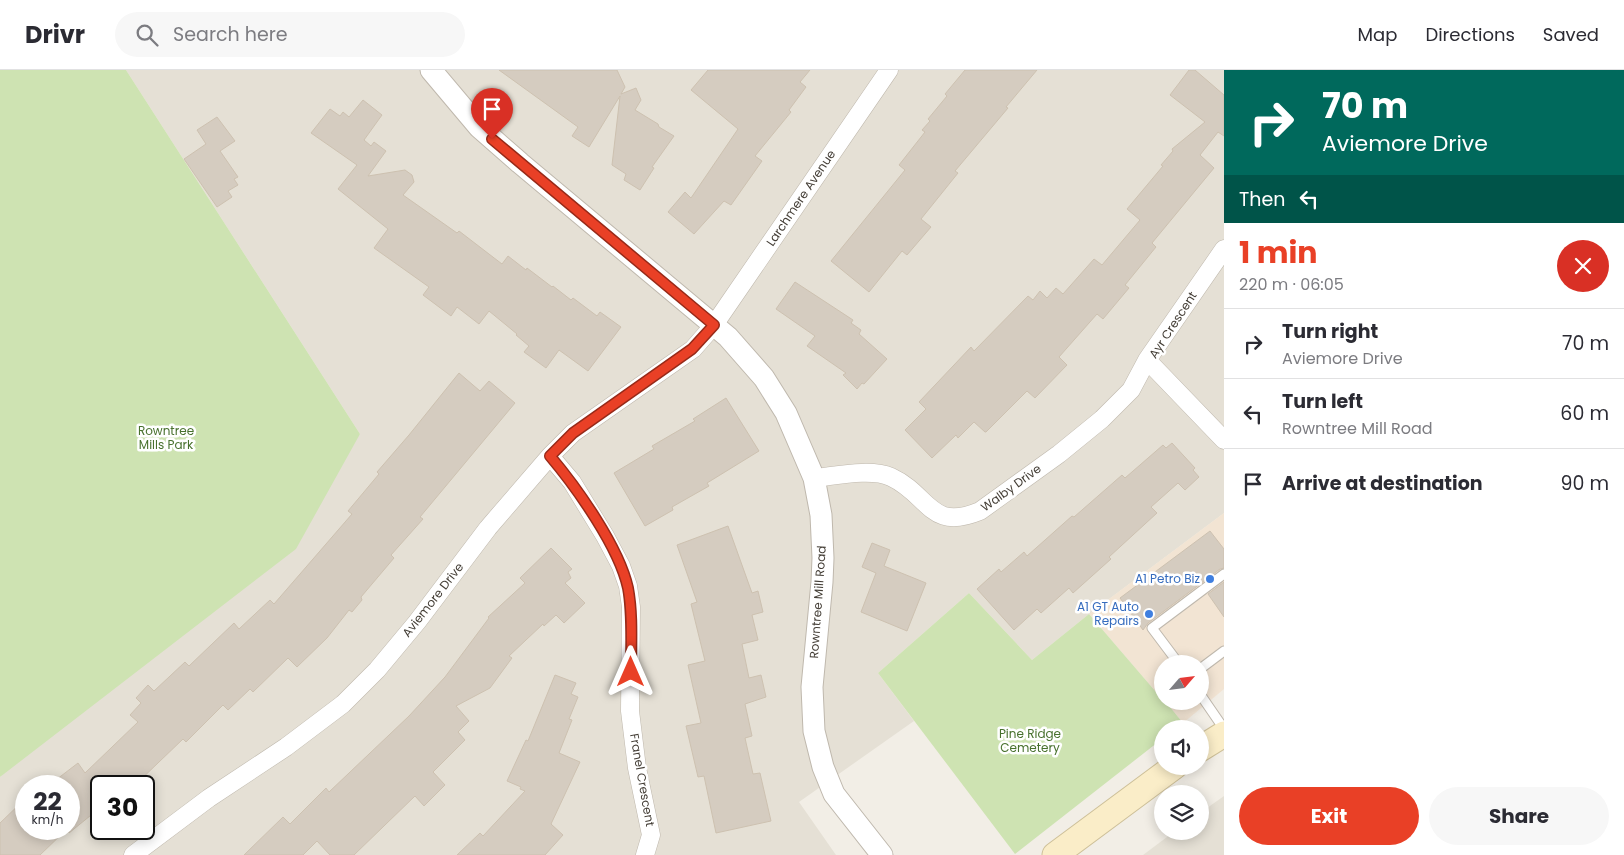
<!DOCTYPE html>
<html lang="en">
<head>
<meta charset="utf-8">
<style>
  body { margin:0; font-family:Poppins,sans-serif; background:#f7f7f7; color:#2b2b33; height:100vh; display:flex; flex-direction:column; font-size:19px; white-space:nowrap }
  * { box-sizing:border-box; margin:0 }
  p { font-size:16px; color:#7c7c81 }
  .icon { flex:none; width:28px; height:28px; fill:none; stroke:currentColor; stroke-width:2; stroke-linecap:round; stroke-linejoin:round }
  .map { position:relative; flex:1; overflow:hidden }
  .sheet { display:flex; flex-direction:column; background:#fff; width:400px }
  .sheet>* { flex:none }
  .banner { background:#00695c; color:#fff; overflow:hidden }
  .needle { width:32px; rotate:62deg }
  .tools { position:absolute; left:1154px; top:585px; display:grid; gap:10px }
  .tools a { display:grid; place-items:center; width:55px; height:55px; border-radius:50%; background:#fff; box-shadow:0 2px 12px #0003; font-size:25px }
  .speed { position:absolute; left:15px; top:705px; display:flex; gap:10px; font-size:25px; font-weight:700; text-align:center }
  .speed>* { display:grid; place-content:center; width:65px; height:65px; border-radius:50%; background:#fff; box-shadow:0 2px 12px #0003; line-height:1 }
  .speed small { font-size:12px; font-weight:400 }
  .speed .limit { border:2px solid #111; border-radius:8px; background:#fff; color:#111 }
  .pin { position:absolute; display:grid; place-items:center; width:42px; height:42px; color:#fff; margin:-51px -21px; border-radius:50% 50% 50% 0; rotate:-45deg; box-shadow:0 0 5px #0007 }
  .pin .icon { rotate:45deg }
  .me { position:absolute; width:55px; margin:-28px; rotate:0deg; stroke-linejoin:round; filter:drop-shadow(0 0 4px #0008) }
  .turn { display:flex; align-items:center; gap:18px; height:105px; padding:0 15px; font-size:22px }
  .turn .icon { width:65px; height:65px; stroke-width:2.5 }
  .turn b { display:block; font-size:35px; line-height:42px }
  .then { display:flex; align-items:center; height:48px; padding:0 15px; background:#0003; gap:10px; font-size:19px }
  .round { display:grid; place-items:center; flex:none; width:52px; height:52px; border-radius:26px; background:#f7f7f7 }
  .overview { display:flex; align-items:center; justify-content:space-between; height:85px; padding:0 15px }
  h1 { font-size:30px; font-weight:700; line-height:38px; color:#e94026 }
  .primary-button { display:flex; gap:10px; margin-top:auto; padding:10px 15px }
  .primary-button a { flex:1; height:58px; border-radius:30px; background:#e94026; color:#fff; font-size:20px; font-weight:700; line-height:58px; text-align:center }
  .primary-button a+a { background:#f7f7f7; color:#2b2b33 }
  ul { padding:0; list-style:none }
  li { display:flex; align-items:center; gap:15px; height:70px; padding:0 15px; border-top:1px solid #e1e1e2 }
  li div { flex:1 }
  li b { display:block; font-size:19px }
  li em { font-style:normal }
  header { display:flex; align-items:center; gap:30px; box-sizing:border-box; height:70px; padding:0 25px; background:#fff; border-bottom:1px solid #e1e1e2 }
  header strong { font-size:24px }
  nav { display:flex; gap:28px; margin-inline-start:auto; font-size:18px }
  .search { width:350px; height:45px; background:#f7f7f7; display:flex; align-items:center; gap:12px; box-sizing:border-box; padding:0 18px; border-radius:28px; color:#7c7c81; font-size:19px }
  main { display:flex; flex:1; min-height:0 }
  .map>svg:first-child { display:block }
  .residential { fill:#e5e0d5; fill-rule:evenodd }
  .commercial { fill:#f2e4d3 }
  .green { fill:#cee3b2 }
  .building { fill:#d5ccc0; stroke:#cdc1b0 }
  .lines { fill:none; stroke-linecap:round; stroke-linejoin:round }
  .service-casing { stroke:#bfb8ad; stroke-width:11 }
  .minor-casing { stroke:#bfb8ad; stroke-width:19 }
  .tertiary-casing { stroke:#bfb8ad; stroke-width:23 }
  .secondary-casing { stroke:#cec099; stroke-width:27 }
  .service { stroke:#fff; stroke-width:9 }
  .minor { stroke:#fff; stroke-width:18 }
  .tertiary { stroke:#fff; stroke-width:21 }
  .secondary { stroke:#faedc8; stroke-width:25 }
  .route-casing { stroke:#972a19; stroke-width:12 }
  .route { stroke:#e94026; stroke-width:9 }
  .shop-dot { fill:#3f7fe0; stroke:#fff; stroke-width:2 }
  .labels { text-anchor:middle; stroke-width:5; stroke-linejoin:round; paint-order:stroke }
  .street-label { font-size:12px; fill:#443e36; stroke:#fff }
  .park-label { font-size:12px; fill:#48712e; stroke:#fff }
  .shop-label { font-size:12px; fill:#366cbe; stroke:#fff; text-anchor:end }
</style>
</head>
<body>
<header>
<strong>Drivr</strong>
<div class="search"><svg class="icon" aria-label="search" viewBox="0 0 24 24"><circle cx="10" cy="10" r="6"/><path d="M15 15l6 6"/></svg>Search here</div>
<nav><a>Map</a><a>Directions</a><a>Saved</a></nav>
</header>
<main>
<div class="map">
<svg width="1224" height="785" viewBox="0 0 1224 785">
  <rect width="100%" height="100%" fill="#f2eee6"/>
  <path class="residential" d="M 126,0 L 1224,0 L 1224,443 L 1089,544 L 1032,590 L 969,523 L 878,603 L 914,651 L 799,732 L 836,785 L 0,785 L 0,707 L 360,364 ZM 26,716 L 69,716 L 69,759 L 26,759 ZM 101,716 L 144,716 L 144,759 L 101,759 Z
    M 1224,726 L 1224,785 L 1143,785 L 1175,761 L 1200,761 L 1200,743 Z"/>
  <path class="commercial" d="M 1224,443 L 1224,619 L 1183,653 L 1165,631 L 1200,631 L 1200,594 L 1162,594 L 1162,629 L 1089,544 Z"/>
  <path class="green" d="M 0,0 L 126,0 L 360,364 L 296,479 L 0,707 Z
    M 969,523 L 1032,590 L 1089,544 L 1162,629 L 1162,631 L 1165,631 L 1183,653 L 1175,659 L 1162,659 L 1162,669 L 1015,784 L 878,603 Z"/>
  <path class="building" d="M 499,0 L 617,0 L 625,17 L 621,24 L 636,18 L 641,30 L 635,40 L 658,54 L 659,57 L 674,66 L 652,97 L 654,98 L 640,120 L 624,110 L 626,104 L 612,95 L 620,26 L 589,77 L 572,66 L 578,57 Z
    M 708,0 L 810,0 L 800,12 L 806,17 L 789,40 L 791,42 L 755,86 L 762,91 L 731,135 L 724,131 L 694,164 L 668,142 L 685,122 L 691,128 L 738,59 L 691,20 Z
    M 965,0 L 1037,0 L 1006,37 L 1008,38 L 955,101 L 958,103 L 921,149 L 931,157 L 907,185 L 902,181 L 869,222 L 831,191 L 905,100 L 899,95 L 925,62 L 922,60 L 930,51 L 928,49 L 947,26 L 945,24 Z
    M 1189,0 L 1195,0 L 1224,25 L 1224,66 L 1218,62 L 1200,85 L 1214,98 L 1152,173 L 1156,177 L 1125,215 L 1129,218 L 1103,249 L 1097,244 L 1059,287 L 1067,295 L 1035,328 L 1027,321 L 986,362 L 985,362 L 974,352 L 958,368 L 956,365 L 932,388 L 905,360 L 926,339 L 919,332 L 971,277 L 974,281 L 1028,226 L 1033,230 L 1040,221 L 1047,228 L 1056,218 L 1063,224 L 1094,189 L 1102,195 L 1140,150 L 1127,139 L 1163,96 L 1161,95 L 1173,81 L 1172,79 L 1205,52 L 1170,25 Z
    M 363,30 L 382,45 L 364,70 L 371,76 L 374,72 L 386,81 L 368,106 L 405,100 L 412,105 L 414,112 L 403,125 L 457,163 L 459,161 L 502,194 L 508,186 L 526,200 L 527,198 L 552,217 L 553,216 L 571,230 L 573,228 L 597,246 L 600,242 L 621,257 L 588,301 L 559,280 L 546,298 L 524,282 L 529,276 L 516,265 L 517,264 L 489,241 L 479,254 L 457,237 L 451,246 L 423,225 L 429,217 L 374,178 L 388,159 L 338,119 L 357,95 L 311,63 L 330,39 L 340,46 L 343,42 L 349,47 Z
    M 217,47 L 235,71 L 220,81 L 238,107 L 234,109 L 238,115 L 228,121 L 232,127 L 217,137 L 184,89 L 206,74 L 197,60 Z
    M 795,212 L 853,250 L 851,253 L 861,260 L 859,264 L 887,289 L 864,314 L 862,313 L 857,319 L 843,305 L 846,303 L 807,276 L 815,266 L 776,239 Z
    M 459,303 L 480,321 L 489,311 L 515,333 L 420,447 L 423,449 L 391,485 L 394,488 L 361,527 L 362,530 L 352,542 L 349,540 L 327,568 L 297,597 L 288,588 L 253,622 L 250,619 L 228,640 L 223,635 L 186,672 L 183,669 L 134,716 L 101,716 L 101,737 L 69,763 L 69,716 L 48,716 L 78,693 L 85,703 L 138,652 L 130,645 L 141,633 L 136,628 L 148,615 L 154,621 L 185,592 L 189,596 L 234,553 L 239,559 L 270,530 L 274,534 L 352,444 L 348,441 L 379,404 L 377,402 L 409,365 Z
    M 726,328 L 759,381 L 707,413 L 709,416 L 672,437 L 673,440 L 645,456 L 614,403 L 654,379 L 652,376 L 695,351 L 693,349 Z
    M 1172,373 L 1195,398 L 1193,400 L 1199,407 L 1185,420 L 1178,413 L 1151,437 L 1157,443 L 1109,487 L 1111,489 L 1073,523 L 1069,518 L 1041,543 L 1037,539 L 1014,560 L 977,519 L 999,499 L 1001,502 L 1024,482 L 1027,486 L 1072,446 L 1074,447 L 1122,405 L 1125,408 L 1163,375 L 1166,378 Z
    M 728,456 L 752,523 L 758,521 L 763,542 L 752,545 L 758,570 L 742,574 L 749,608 L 761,605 L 766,627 L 745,634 L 752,666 L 745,668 L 753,704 L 760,703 L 771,751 L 716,763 L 704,706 L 698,707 L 686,656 L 701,653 L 688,595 L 705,591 L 691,534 L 697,532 L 677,475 Z
    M 1210,461 L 1224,479 L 1224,498 L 1220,499 L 1148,553 L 1143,560 L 1120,528 Z
    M 872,473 L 890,480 L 884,496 L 926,513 L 907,561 L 861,542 L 876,503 L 862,497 Z
    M 551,478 L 572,499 L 568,502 L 571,508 L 565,513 L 585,533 L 564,553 L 556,545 L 544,556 L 543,554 L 509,586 L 512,588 L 490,618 L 456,636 L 469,651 L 458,662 L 465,670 L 433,702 L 445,715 L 424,736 L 415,726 L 354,785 L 330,785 L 317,771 L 303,785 L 244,785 L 283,747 L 290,754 L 326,718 L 329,722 L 409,646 L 445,607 L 489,548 L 488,547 L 525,513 L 520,508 Z
    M 1224,512 L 1224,547 L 1208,524 Z
    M 555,605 L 576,613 L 571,624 L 578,627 L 569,649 L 572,650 L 559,683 L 580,692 L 551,754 L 563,765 L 545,785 L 457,785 L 480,763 L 483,766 L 525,721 L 520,719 L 521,717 L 507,711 L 526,670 L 528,671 Z
    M 26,728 L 26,759 L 67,759 L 40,785 L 0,785 L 0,753 Z"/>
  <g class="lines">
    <g class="service-casing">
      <path id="service" d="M 1179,594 L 1152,558 L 1224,504
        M 1200,599 L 1224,581
        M 1200,624 L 1224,659"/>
    </g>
    <g class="minor-casing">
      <path id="minor" d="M 1147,290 L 1224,370
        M 550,386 L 572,412 L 605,466 L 621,496 L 628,516 L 631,537 L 630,641 L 637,698 L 651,765 L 645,785
        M 814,408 C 835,406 871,398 891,407 C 930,425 929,462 980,441 L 1059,384 L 1102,349 L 1131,320 L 1147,290 L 1224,179
        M 133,785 L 209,728 L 286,677 L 343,634 L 377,600 L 417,552 L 488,458 L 550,386 L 573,363 L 693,279 L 714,255 L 889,0"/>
    </g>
    <g class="tertiary-casing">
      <path id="tertiary" d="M 431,0 L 479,57 L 520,93 L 728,267 L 764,308 L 786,343 L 814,408 L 821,445 L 823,488 L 822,512 L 812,617 L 814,661 L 823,697 L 834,724 L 882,785"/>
    </g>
    <g class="secondary-casing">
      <path id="secondary" d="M 1200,679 L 1224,664
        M 1055,785 L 1175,696"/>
    </g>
    <use href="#service" class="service"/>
    <use href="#minor" class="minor"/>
    <use href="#tertiary" class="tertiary"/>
    <use href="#secondary" class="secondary"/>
  </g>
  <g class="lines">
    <g class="route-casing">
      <path id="route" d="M 492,69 L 714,255 L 692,279 L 573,363 L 550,386 C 577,418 619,477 628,518 C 633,545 631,574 631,602"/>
    </g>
    <use href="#route" class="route"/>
  </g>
  <g class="shop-dot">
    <circle cx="1210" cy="509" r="5"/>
    <circle cx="1149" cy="544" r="5"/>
  </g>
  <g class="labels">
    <g class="street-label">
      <text transform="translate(801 128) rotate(-56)" y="4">Larchmere Avenue</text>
      <text transform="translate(1173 255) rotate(-57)" y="4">Ayr Crescent</text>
      <text transform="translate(1011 418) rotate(-36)" y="4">Walby Drive</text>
      <text transform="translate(433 530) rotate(-52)" y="4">Aviemore Drive</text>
      <text transform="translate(818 532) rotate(-86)" y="4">Rowntree Mill Road</text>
      <text transform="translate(642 710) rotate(80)" y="4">Franel Crescent</text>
    </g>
    <g class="park-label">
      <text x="166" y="365">Rowntree<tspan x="166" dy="14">Mills Park</tspan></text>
      <text x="1030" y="668">Pine Ridge<tspan x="1030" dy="14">Cemetery</tspan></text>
    </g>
    <g class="shop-label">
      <text x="1200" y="513">A1 Petro Biz</text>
      <text x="1139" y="541">A1 GT Auto<tspan x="1139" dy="14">Repairs</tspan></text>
    </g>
  </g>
</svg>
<div class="tools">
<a><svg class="needle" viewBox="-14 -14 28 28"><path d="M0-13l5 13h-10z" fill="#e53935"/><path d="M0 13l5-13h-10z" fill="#7c7c81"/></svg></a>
<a><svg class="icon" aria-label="sound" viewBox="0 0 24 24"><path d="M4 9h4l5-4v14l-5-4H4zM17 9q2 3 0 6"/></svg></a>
<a><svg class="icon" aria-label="layers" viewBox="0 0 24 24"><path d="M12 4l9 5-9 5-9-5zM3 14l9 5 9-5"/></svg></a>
</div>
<div class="speed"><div>22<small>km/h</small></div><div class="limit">30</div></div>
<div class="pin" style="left:492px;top:69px;background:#d93025"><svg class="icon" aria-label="arrive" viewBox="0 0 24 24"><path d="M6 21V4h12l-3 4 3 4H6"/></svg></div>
<svg class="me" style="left:631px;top:602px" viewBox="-20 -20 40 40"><path d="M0-17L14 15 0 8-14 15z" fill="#e94026" stroke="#fff" stroke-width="4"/></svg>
</div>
<section class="sheet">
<div class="banner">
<div class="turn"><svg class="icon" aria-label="right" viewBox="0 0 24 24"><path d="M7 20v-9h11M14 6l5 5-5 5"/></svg><div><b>70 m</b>Aviemore Drive</div></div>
<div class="then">Then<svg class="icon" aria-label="left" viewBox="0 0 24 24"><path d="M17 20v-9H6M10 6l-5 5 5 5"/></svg></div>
</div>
<div class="overview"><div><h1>1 min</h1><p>220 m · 06:05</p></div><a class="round" style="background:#d93025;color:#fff"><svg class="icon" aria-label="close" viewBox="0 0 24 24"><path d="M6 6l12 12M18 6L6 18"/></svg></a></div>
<ul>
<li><svg class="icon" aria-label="right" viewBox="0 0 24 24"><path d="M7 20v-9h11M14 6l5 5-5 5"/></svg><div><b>Turn right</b><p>Aviemore Drive</p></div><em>70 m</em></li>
<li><svg class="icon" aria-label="left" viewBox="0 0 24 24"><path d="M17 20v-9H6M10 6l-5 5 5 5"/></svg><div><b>Turn left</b><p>Rowntree Mill Road</p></div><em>60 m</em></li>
<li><svg class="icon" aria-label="arrive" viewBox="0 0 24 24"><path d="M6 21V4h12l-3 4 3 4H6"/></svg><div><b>Arrive at destination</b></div><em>90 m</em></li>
</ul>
<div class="primary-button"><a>Exit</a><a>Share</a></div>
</section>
</main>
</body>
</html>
